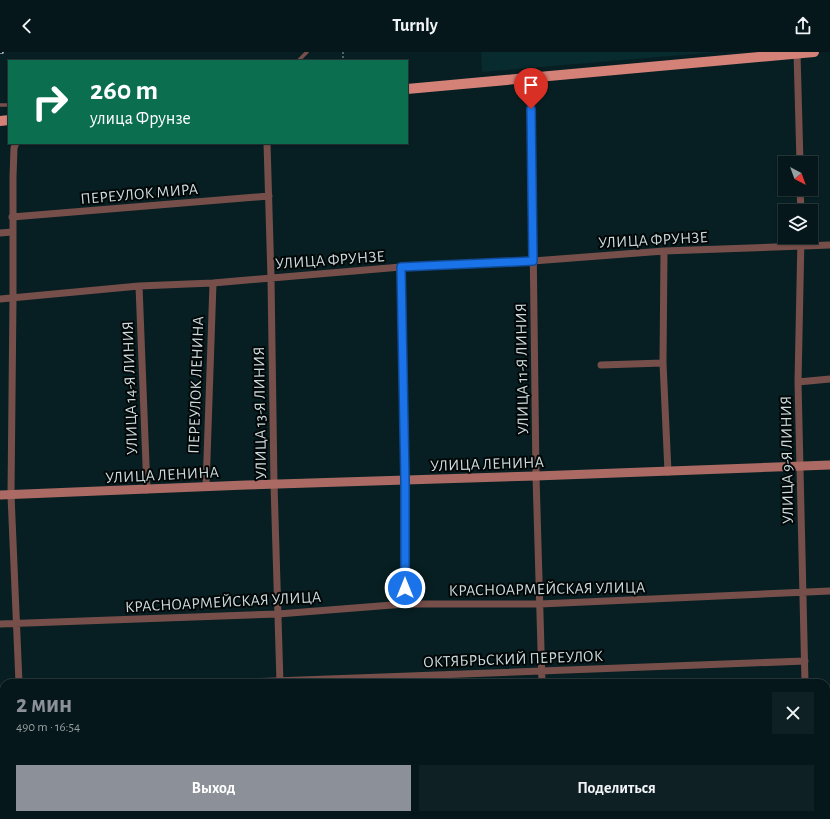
<!DOCTYPE html>
<html lang="ru">
<head>
<meta charset="utf-8">
<style>
  body { margin:0; font-family:"Alegreya Sans",sans-serif; background:#0e2023; color:#f1f3f6; height:100vh; display:flex; flex-direction:column; font-size:15px; white-space:nowrap }
  * { box-sizing:border-box; margin:0 }
  p { font-size:13px; color:#979fa2 }
  .icon { flex:none; width:22px; height:22px; fill:none; stroke:currentColor; stroke-width:2; stroke-linecap:round; stroke-linejoin:round }
  .map { position:relative; flex:1; overflow:hidden }
  .sheet { position:absolute; left:0px; top:627px; width:830px; height:140px; display:flex; flex-direction:column; background:#05171a; border-radius:12px 12px 0 0; box-shadow:0 1px 3px #0004,0 0 0 1px #263639 }
  .sheet>* { flex:none }
  .banner { position:absolute; left:8px; top:8px; width:400px; height:84px; border-radius:0px; box-shadow:0 1px 3px #0004,0 0 0 1px #263639; background:#0b6e4f; color:#fff; overflow:hidden }
  .needle { width:26px; rotate:139deg }
  .buttons { position:absolute; left:778px; top:104px; display:grid; gap:8px }
  .buttons a { display:grid; place-items:center; width:40px; height:40px; border-radius:0px; background:#05171a; box-shadow:0 1px 3px #0004,0 0 0 1px #263639; font-size:20px }
  .pin { position:absolute; display:grid; place-items:center; width:34px; height:34px; color:#fff; margin:-41px -17px; border-radius:50% 50% 50% 0; rotate:-45deg; box-shadow:0 0 4px #0007 }
  .pin .icon { rotate:45deg }
  .me { position:absolute; width:44px; margin:-22px; rotate:0deg; stroke-linejoin:round; filter:drop-shadow(0 0 3px #0008) }
  .turn { display:flex; align-items:center; gap:14px; height:84px; padding:0 16px; font-size:18px }
  .turn .icon { width:52px; height:52px; stroke-width:2.5 }
  .turn b { display:block; font-size:28px; line-height:34px }
  .round { display:grid; place-items:center; flex:none; width:42px; height:42px; border-radius:0px; background:#0e2023 }
  .head { display:flex; align-items:center; justify-content:space-between; height:68px; padding:0 16px }
  h1 { font-size:24px; font-weight:600; line-height:30px; color:#8c9099 }
  .action { display:flex; gap:8px; margin-top:auto; padding:8px 16px }
  .action a { flex:1; height:46px; border-radius:0px; background:#8c9099; color:#fff; font-size:16px; font-weight:600; line-height:46px; text-align:center }
  .action a+a { background:#0e2023; color:#f1f3f6 }
  header { display:flex; justify-content:space-between; align-items:center; height:52px; padding:0 16px; background:#05171a; font-size:18px; font-weight:600 }
  .map>svg:first-child { display:block }
  .built { fill:#072b2f }
  .lines { fill:none; stroke-linecap:round; stroke-linejoin:round }
  .path { stroke:#697b7e; stroke-width:1.5; stroke-dasharray:2 2; stroke-linecap:butt }
  .service { stroke:#774f4a; stroke-width:3.5 }
  .minor { stroke:#774f4a; stroke-width:7 }
  .secondary { stroke:#ab6b64; stroke-width:9 }
  .primary { stroke:#d48178; stroke-width:10 }
  .rail-casing { stroke:#adbcbe; stroke-width:4 }
  .rail { stroke:#020708; stroke-width:2.5; stroke-dasharray:8; stroke-linecap:butt }
  .route-casing { stroke:#114b97; stroke-width:10 }
  .route { stroke:#1a73e8; stroke-width:7 }
  .labels { text-anchor:middle; stroke-width:4; stroke-linejoin:round; paint-order:stroke }
  .street-label { font-size:16px; fill:#cddadc; stroke:#020708 }
</style>
</head>
<body>
<header><svg class="icon" aria-label="back" viewBox="0 0 24 24"><path d="M15 5l-7 7 7 7"/></svg>Turnly<svg class="icon" aria-label="share" viewBox="0 0 24 24"><path d="M12 15V3M7 8l5-5 5 5M5 13v7h14v-7"/></svg></header>
<div class="map">
<svg width="830" height="767" viewBox="0 0 830 767">
  <rect width="100%" height="100%" fill="#071f22"/>
  <path class="built" d="M 481,0 L 718,0 L 482,20 Z"/>
  <g class="lines">
    <path class="path" d="M 343,0 L 343,9"/>
    <path class="service" d="M 298,9 L 307,0
      M 0,53 L 9,53"/>
    <path class="minor" d="M 797,1 L 800,111
      M 531,26 L 536,424 L 542,631
      M 16,91 L 14,96 L 13,125 L 13,246 L 11,443 L 19,631
      M 267,91 L 271,226 L 274,432 L 280,631
      M 800,137 L 801,159
      M 12,165 L 269,144
      M 0,181 L 12,180
      M 801,185 L 798,330 L 805,631
      M 664,199 L 663,311 L 668,420
      M 401,215 L 405,428 L 405,552
      M 139,234 L 147,438
      M 0,247 L 139,234 L 213,231 L 401,215 L 533,209 L 664,199 L 830,193
      M 601,313 L 663,311
      M 798,330 L 830,327
      M 206,435 L 213,231
      M 0,572 L 278,562 L 405,552 L 540,552 L 830,539
      M 222,631 L 805,609
      M 0,637 L 4,637
      M 826,677 L 830,677
      M 0,700 L 4,699
      M 24,763 L 24,767
      M 282,763 L 282,767
      M 546,763 L 546,767
      M 809,763 L 809,767"/>
    <path class="secondary" d="M 0,443 L 246,433 L 536,424 L 830,413"/>
    <path class="primary" d="M 407,37 L 814,0
      M 0,69 L 9,68"/>
    <g class="rail-casing">
      <path id="rail" d="M 0,0 L 2,0"/>
    </g>
    <use href="#rail" class="rail"/>
  </g>
  <g class="lines">
    <g class="route-casing">
      <path id="route" d="M 405,536 L 405,428 L 401,215 L 533,209 L 531,57"/>
    </g>
    <use href="#route" class="route"/>
  </g>
  <g class="labels">
    <g class="street-label">
      <text transform="translate(139 141) rotate(-5)" y="6">ПЕРЕУЛОК МИРА</text>
      <text transform="translate(653 187) rotate(-3)" y="6">УЛИЦА ФРУНЗЕ</text>
      <text transform="translate(330 207) rotate(-4)" y="6">УЛИЦА ФРУНЗЕ</text>
      <text transform="translate(521 317) rotate(-91)" y="6">УЛИЦА 11-Я ЛИНИЯ</text>
      <text transform="translate(195 333) rotate(-88)" y="6">ПЕРЕУЛОК ЛЕНИНА</text>
      <text transform="translate(129 336) rotate(-92)" y="6">УЛИЦА 14-Я ЛИНИЯ</text>
      <text transform="translate(259 361) rotate(-91)" y="6">УЛИЦА 13-Я ЛИНИЯ</text>
      <text transform="translate(786 408) rotate(-91)" y="6">УЛИЦА 9-Я ЛИНИЯ</text>
      <text transform="translate(487 411) rotate(-2)" y="6">УЛИЦА ЛЕНИНА</text>
      <text transform="translate(162 422) rotate(-3)" y="6">УЛИЦА ЛЕНИНА</text>
      <text transform="translate(547 536) rotate(-1)" y="6">КРАСНОАРМЕЙСКАЯ УЛИЦА</text>
      <text transform="translate(223 549) rotate(-3)" y="6">КРАСНОАРМЕЙСКАЯ УЛИЦА</text>
      <text transform="translate(513 606) rotate(-2)" y="6">ОКТЯБРЬСКИЙ ПЕРЕУЛОК</text>
    </g>
  </g>
</svg>
<div class="buttons">
<a><svg class="needle" viewBox="-14 -14 28 28"><path d="M0-13l5 13h-10z" fill="#e53935"/><path d="M0 13l5-13h-10z" fill="#979fa2"/></svg></a>
<a><svg class="icon" aria-label="layers" viewBox="0 0 24 24"><path d="M12 4l9 5-9 5-9-5zM3 14l9 5 9-5"/></svg></a>
</div>
<div class="pin" style="left:531px;top:57px;background:#d93025"><svg class="icon" aria-label="arrive" viewBox="0 0 24 24"><path d="M6 21V4h12l-3 4 3 4H6"/></svg></div>
<svg class="me" style="left:405px;top:536px" viewBox="-20 -20 40 40"><circle r="17" fill="#1a73e8" stroke="#fff" stroke-width="3"/><path d="M0-11L8 9 0 5-8 9z" fill="#fff"/></svg>
<div class="banner">
<div class="turn"><svg class="icon" aria-label="right" viewBox="0 0 24 24"><path d="M7 20v-9h11M14 6l5 5-5 5"/></svg><div><b>260 m</b>улица Фрунзе</div></div>
</div>
<section class="sheet">
<div class="head"><div><h1>2 мин</h1><p>490 m · 16:54</p></div><a class="round"><svg class="icon" aria-label="close" viewBox="0 0 24 24"><path d="M6 6l12 12M18 6L6 18"/></svg></a></div>
<div class="action"><a>Выход</a><a>Поделиться</a></div>
</section>
</div>
</body>
</html>
